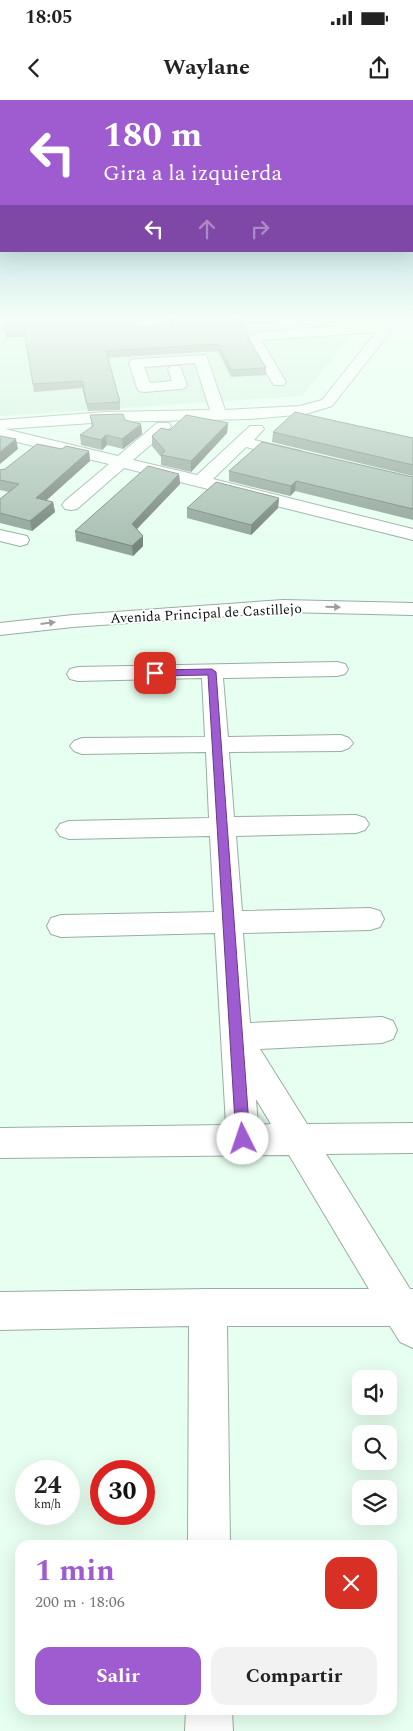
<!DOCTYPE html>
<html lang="es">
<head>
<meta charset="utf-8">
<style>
  body { margin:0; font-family:Spectral,serif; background:#f2f2f2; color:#222; height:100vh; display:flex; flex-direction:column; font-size:19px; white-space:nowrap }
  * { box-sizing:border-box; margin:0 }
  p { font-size:16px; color:#767676 }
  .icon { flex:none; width:28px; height:28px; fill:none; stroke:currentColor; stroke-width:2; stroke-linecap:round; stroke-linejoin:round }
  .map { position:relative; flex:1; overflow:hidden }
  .panel { position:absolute; left:15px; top:1440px; width:382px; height:175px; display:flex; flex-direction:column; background:#fff; border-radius:15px; box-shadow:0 5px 20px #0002 }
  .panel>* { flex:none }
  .top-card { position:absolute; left:0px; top:0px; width:414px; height:152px; box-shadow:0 5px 20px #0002; background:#9f5bd0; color:#fff; overflow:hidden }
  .buttons { position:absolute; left:352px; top:1270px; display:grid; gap:10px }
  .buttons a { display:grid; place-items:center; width:45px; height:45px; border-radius:10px; background:#fff; box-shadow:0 5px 20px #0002; font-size:25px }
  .speed { position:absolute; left:15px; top:1360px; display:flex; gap:10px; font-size:25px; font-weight:700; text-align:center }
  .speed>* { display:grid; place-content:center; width:65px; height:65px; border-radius:50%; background:#fff; box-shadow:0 5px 20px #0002; line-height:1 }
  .speed small { font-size:12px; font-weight:400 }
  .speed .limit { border:8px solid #d22; background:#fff; color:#111 }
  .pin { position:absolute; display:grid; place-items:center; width:42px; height:42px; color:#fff; margin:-21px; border-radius:10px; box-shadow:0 2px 8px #0006 }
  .me { position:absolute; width:55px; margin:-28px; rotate:356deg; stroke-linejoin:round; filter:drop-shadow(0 0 4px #0008) }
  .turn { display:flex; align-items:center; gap:18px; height:105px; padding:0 20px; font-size:22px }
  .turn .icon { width:65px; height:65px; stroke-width:2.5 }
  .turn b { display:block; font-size:35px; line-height:42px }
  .lanes { display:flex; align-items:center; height:48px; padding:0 20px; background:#0003; justify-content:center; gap:25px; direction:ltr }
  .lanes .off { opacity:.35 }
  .round { display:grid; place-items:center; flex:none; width:52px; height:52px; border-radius:15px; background:#f2f2f2 }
  .summary { display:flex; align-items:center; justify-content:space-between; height:85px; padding:0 20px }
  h1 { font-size:30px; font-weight:700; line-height:38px; color:#9f5bd0 }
  .primary-button { display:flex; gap:10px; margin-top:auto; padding:10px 20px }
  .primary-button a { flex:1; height:58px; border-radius:15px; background:#9f5bd0; color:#fff; font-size:20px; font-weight:700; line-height:58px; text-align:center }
  .primary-button a+a { background:#f2f2f2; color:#222 }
  .status { display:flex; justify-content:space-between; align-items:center; height:35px; padding:0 25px; background:#fff; direction:ltr }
  .status svg { height:14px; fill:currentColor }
  header { display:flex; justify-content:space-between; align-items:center; height:65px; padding:0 20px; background:#fff; font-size:22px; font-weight:700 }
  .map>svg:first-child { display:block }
  .built { fill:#d3f1de }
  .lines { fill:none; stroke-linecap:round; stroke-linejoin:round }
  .minor-casing { stroke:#98aea1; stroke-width:2 }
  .minor { fill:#fff; fill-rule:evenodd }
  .wall { fill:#92a59a }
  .shaded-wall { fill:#77867d }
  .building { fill:#aac0b3; stroke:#77867d }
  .oneway { fill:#9c9f9d }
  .route { fill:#9f5bd0; stroke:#673b87 }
  .labels { text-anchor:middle; stroke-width:4; stroke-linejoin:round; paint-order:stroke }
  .far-street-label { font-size:14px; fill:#070f0a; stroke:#fff }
</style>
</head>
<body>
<div class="status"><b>18:05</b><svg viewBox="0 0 49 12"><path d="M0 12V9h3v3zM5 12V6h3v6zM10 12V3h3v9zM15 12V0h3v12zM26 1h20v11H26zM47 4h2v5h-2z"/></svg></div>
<header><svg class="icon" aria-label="back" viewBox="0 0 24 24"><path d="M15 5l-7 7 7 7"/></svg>Waylane<svg class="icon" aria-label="share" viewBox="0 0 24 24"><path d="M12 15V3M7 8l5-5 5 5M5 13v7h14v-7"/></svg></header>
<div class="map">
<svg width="413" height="1631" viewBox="0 0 413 1631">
  <rect width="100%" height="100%" fill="#e7fff0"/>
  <path class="built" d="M 0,217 L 367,217 L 302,296 L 0,316 Z"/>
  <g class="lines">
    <g class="minor-casing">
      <path id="minor" d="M 9,217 L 28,217 L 26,220 L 0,229 L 0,220 Z
        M 236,217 L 278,217 L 279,218 L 272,222 L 241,223 L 236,222 L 234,219 Z
        M 388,217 L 402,217 L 332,306 L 306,314 L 251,319 L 106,322 L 5,329 L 118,356 L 157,323 L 169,323 L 171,326 L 169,329 L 133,360 L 197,375 L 250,326 L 262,326 L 264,329 L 254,340 L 301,351 L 303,354 L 301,357 L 295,359 L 246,347 L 213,379 L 413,429 L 413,440 L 124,368 L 77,409 L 71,410 L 65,409 L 62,405 L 65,401 L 109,364 L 0,338 L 0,320 L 106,312 L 210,310 L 195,263 L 144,267 L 150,283 L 172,281 L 168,269 L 170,266 L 180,266 L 187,285 L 185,288 L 180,289 L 144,292 L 139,291 L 137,288 L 129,263 L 131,260 L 136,259 L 206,255 L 225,310 L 300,306 L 322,300 L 376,232 L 261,240 L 286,282 L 284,285 L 274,285 L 272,282 L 247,240 C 252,233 259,233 267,231 L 383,223 Z
        M 0,430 L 27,436 L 29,440 L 27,444 L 20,446 L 0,441 Z
        M 283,500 L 413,503 L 413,515 L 283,512 L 73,527 L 0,535 L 0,523 L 73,515 Z
        M 337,562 L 345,564 L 348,569 L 345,574 L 337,576 L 223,578 L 228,637 L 341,635 L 349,638 L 353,643 L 349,648 L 341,651 L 229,652 L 234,717 L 356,715 L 365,718 L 369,724 L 365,730 L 356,733 L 236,736 L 242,811 L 370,808 L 380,811 L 384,819 L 380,827 L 370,830 L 243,833 L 250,923 L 382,917 L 393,921 L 397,930 L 393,939 L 382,943 L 260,949 L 307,1024 L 413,1023 L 413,1053 L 326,1054 L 410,1189 L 413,1189 L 413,1248 L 400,1242 L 390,1226 L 227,1226 L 230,1445 L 188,1445 L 189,1226 L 0,1230 L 0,1192 L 208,1189 L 369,1189 L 289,1055 L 0,1058 L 0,1028 L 226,1025 L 215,833 L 61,837 L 51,834 L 47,826 L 51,818 L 61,815 L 214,812 L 210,736 L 69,739 L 60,736 L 56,730 L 60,724 L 69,721 L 209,718 L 206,652 L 82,654 L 74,651 L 70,646 L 74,641 L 82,638 L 205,637 L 202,578 L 78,581 L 70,579 L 67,574 L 70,569 L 78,567 ZM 256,999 L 271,1024 L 258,1025 Z
        M 186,1610 L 232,1610 L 233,1631 L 185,1631 Z"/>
    </g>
    <use href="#minor" class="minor"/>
  </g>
  <path class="wall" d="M 168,217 L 207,217 L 209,222 L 247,237 L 266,268 L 266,275 L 231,277 L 218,251 L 108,258 L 120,302 L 120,310 L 88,311 L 82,288 L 34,292 L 25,237 L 6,238 L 4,222 L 130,227 L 170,224 Z
    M 90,315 L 141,324 L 142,334 L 123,349 L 107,345 L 102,350 L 81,345 L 80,335 L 92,327 Z
    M 228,323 L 227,333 L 191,372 L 161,365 L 161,357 L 152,346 L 152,336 L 170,330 Z
    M 273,332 L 413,338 L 413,376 L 272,342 Z
    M 62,349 L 89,351 L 90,361 L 46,400 L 53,402 L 55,412 L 32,431 L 0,423 L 0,399 L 9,392 L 0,390 L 0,370 L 5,369 Z
    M 229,371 L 413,377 L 413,420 L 295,391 L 290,396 L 229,381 Z
    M 179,374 L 180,384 L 137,429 L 143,446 L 133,456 L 76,441 L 75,431 Z
    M 279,398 L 278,408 L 251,435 L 187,418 L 187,408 Z"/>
  <path class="shaded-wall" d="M 228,323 L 227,333 L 191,372 L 191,361 Z
    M 141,324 L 142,334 L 123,349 L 122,339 Z
    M 106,335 L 107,345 L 102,350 L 101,340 Z
    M 16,339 L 18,349 L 0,364 L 0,352 Z
    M 89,351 L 90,361 L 38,408 L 36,398 Z
    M 179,374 L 180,384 L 132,434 L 132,424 Z
    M 296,381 L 295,391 L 290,396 L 291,386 Z
    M 279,398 L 278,408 L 251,435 L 251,425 Z
    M 53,402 L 55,412 L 32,431 L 30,421 Z
    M 143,436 L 143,446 L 133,456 L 132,446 Z"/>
  <path class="building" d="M 20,217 L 126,217 L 130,227 L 172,224 L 170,217 L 207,217 L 209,222 L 241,219 L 247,230 L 246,234 L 266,268 L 231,270 L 218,244 L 106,251 L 120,302 L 87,304 L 82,281 L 33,284 L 24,230 L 5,231 L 4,222 Z
    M 295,312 L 413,338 L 413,365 L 273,332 Z
    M 123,314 L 125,320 L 141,324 L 122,339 L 106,335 L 101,340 L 80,335 L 93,326 L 90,315 Z
    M 186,315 L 228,323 L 191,361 L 161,355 L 165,351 L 152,336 L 161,328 L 170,330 Z
    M 0,336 L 16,339 L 0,352 Z
    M 262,342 L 413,377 L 413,409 L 296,381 L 291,386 L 229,371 Z
    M 37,344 L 62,349 L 66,346 L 89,351 L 36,398 L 53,402 L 30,421 L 0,413 L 0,399 L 19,384 L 0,380 L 0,370 L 5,369 Z
    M 148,366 L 179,374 L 132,424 L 143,436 L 132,446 L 75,431 Z
    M 216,382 L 279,398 L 251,425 L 187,408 Z"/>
  <defs><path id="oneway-solid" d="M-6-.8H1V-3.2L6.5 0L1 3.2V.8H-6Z" transform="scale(1.25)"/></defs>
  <g class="oneway">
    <use href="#oneway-solid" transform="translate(333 507) rotate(1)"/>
    <use href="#oneway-solid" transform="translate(48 523) rotate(-7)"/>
  </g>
  <linearGradient id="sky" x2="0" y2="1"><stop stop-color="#7db9c9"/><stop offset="0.49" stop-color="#f4fff8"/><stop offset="1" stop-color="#f4fff8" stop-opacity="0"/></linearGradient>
  <rect width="413" height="445" fill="url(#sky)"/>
  <path class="route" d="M 212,569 L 216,572 L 250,1039 L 248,1044 L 243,1046 L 238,1044 L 236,1039 L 208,575 L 155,576 L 150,573 L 155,570 Z"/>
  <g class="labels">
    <g class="far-street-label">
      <text transform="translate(206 513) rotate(-3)" y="5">Avenida Principal de Castillejo</text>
    </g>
  </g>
</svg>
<div class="buttons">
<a><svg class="icon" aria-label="sound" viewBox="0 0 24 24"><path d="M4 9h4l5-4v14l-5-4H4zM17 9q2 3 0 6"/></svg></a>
<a><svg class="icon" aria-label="search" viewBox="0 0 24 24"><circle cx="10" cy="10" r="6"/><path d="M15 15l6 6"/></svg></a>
<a><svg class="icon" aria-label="layers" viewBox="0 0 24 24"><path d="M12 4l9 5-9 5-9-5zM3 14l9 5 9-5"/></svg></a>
</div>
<div class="speed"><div>24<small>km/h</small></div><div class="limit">30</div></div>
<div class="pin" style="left:155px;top:573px;background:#d93025"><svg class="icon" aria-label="arrive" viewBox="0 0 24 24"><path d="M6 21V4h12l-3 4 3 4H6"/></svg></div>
<svg class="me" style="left:243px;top:1039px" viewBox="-20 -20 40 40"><circle r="19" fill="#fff"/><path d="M0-13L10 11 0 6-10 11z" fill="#9f5bd0"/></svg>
<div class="top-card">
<div class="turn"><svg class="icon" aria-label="left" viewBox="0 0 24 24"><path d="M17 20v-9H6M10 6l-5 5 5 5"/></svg><div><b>180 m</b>Gira a la izquierda</div></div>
<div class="lanes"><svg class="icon" aria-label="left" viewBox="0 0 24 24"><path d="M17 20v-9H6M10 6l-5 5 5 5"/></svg><svg class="icon off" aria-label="ahead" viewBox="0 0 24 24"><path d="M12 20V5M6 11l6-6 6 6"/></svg><svg class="icon off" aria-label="right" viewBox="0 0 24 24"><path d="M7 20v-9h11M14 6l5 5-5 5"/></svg></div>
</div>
<section class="panel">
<div class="summary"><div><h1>1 min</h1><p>200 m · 18:06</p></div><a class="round" style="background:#d93025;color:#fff"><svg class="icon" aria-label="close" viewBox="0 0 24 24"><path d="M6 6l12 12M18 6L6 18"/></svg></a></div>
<div class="primary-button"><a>Salir</a><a>Compartir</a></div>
</section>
</div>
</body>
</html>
